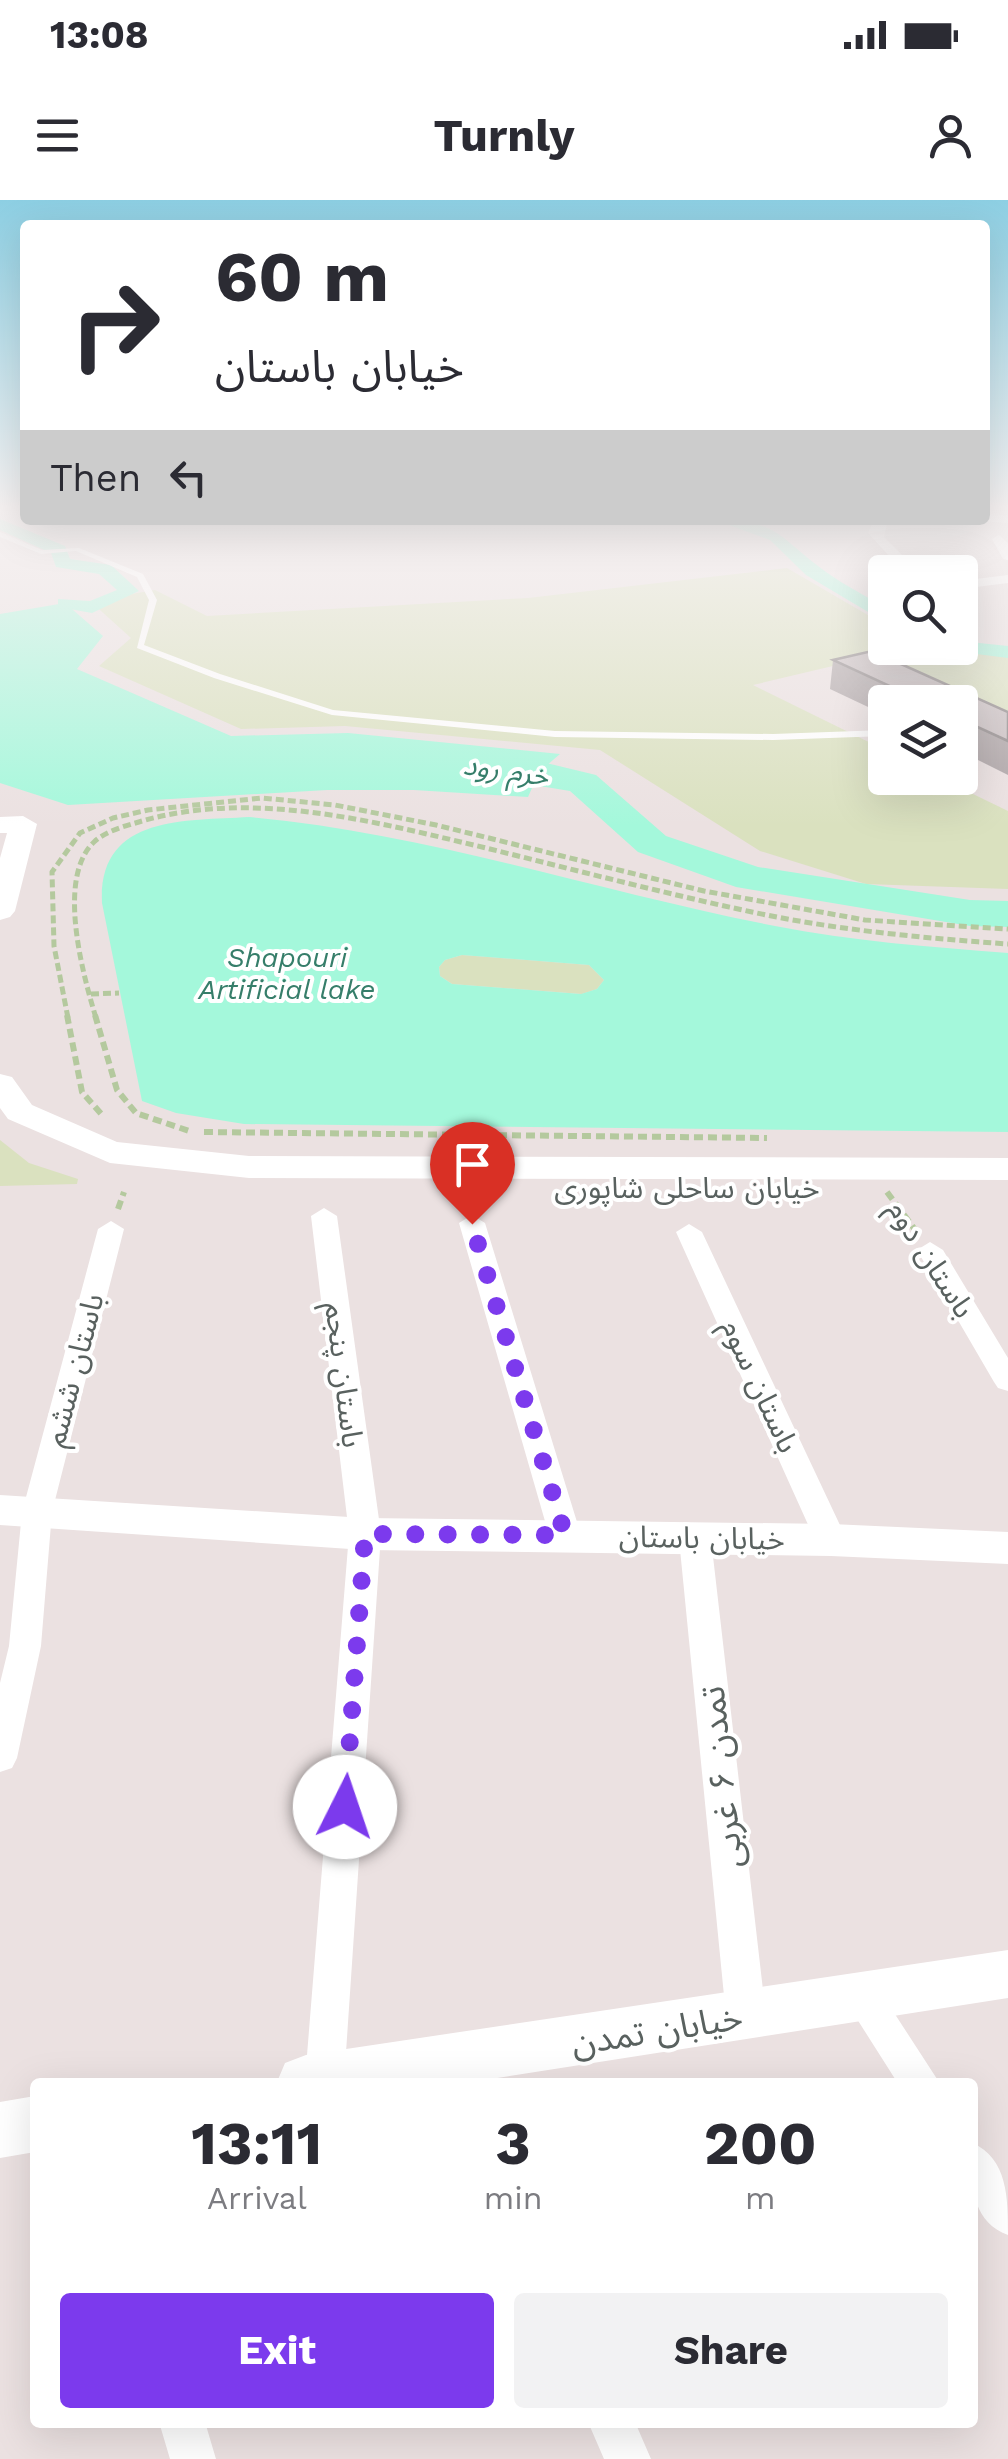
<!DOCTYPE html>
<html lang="en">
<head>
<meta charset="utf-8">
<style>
  body { margin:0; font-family:"Work Sans","Noto Sans Arabic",sans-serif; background:#f2f2f3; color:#2b2b33; height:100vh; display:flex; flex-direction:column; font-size:38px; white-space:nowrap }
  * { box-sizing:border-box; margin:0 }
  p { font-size:32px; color:#7c7c81 }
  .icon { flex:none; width:55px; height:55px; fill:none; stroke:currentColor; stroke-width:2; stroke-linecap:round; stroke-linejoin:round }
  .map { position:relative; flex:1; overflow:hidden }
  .drawer { position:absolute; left:30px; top:1878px; width:948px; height:350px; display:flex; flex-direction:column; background:#fff; border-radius:10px; box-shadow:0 10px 40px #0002 }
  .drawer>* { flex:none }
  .guide { position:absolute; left:20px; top:20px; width:970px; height:305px; border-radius:10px; box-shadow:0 10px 40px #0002; background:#fff; color:#2b2b33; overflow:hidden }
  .tools { position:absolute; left:868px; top:355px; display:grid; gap:20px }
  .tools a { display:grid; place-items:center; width:110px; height:110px; border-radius:10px; background:#fff; box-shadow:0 10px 40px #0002; font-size:50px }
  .pin { position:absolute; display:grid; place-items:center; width:85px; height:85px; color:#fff; margin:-102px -42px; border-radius:50% 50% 50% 0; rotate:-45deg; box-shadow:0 0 10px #0007 }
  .pin .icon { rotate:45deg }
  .me { position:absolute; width:110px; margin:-55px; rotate:4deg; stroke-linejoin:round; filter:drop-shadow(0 0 8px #0008) }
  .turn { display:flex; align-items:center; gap:35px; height:210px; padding:0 30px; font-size:45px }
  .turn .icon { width:130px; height:130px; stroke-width:2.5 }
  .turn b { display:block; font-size:70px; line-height:85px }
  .then { display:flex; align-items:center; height:95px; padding:0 30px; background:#0003; gap:20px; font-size:38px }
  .eta { display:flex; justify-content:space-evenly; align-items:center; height:170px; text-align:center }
  .eta b { font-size:60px; font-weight:700; line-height:70px }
  .action { display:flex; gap:20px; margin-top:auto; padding:20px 30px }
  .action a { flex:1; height:115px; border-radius:10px; background:#7c3aed; color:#fff; font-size:40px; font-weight:700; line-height:115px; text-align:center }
  .action a+a { background:#f2f2f3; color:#2b2b33 }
  .status { display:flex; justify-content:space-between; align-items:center; height:70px; padding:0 50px; background:#fff; direction:ltr }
  .status svg { height:28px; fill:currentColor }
  header { display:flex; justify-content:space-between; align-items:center; height:130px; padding:0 30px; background:#fff; font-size:45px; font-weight:700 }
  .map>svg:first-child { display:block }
  .green { fill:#dae1bf }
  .water { fill:#a4f8db; fill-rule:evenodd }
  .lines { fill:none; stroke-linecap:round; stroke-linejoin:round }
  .canal { fill:#a4f8db; fill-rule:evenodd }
  .river { fill:#a4f8db; fill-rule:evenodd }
  .path-far1 { stroke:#b4c99e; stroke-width:5; stroke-dasharray:8 4; stroke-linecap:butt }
  .path { stroke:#b4c99e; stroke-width:6; stroke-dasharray:9 5; stroke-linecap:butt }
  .lane { fill:#fff; fill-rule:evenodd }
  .street { fill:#fff; fill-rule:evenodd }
  .secondary { fill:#fff; fill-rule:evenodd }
  .wall { fill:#ada4a6 }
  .building { fill:#c9bfc1; stroke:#8d8687; stroke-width:2.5 }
  .route { stroke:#7c3aed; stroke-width:18; stroke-dasharray:0 32.4 }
  .labels { text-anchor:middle; stroke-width:8; stroke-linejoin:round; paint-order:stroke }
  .far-water-label { font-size:28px; font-style:italic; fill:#367e6a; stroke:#fff }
  .street-label { font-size:30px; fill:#59615f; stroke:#fff }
  .near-street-label { font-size:35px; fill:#59615f; stroke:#fff }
</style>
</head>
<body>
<div class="status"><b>13:08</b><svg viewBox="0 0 49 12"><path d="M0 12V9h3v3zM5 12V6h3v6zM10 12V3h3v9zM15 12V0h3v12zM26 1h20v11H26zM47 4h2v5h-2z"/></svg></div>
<header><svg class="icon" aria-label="menu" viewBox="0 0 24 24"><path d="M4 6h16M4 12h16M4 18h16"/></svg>Turnly<svg class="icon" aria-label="person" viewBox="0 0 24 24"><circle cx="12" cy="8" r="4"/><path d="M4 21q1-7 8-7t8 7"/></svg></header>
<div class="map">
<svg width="1008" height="2259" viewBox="0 0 1008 2259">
  <rect width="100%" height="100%" fill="#ebe1e1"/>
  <path class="green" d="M 787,368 L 885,425 L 885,448 L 909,448 L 753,485 L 885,550 L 885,578 L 940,578 L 1008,611 L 1008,689 L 866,684 L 760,651 L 600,550 L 345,526 L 241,529 L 99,466 L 131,438 L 90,401 L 155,390 L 207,416 L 528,398 Z
    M 936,448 L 1008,456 L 1008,519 L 883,462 Z
    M 462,755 L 589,765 L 604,780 L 597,789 L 582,794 L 452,784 L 440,776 L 439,767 L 445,760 Z
    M 0,940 L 29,963 L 78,979 L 77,984 L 0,986 Z"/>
  <path class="water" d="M 65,403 L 103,436 L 77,469 L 231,536 L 348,533 L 560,554 L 539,572 L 528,597 L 414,590 L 327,590 L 68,605 L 0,583 L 0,414 Z
    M 249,617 C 428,633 599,692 775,726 C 852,741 930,747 1008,753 L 1008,932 L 244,924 L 176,913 L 142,901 L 102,703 C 98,615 184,621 249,617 ZM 462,755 L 589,765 L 604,780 L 597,789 L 581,794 L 452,784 L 440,776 L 439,767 L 445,760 Z"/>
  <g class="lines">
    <path class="canal" d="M 0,319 L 65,346 L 70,359 L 111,365 L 139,391 L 92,413 L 58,407 L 58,399 L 90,401 L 117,390 L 99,374 L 56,367 L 51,353 L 0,330 Z
      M 715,320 C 774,320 776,333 818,366 C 838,382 863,394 885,408 L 885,422 L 806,375 L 770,340 Z
      M 960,441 L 1008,446 L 1008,458 L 953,451 L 950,448 L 960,448 Z"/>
    <path class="river" d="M 461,552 L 538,561 L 596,575 L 666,636 L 758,667 L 970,700 L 1008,701 L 1008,727 L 970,726 L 736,687 L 638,652 L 570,591 L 448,571 L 442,563 L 448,555 Z"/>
    <path class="path-far1" d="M 91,794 L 119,793
      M 68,818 L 54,746 L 52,672 L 80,633 L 113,618 L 148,610 L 262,598 L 335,605 L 436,625 L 704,691 L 865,720 L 1008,729
      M 96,818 C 83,775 56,678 94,642 C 107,630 126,626 142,621 C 254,589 376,622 486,648 C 575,670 663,693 752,712 C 836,730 922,738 1008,744"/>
    <path class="path" d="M 67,815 L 82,892 L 104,917
      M 95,815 L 117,890 L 136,913 L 192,932
      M 204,932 L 767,938
      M 887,992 L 919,1035
      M 118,1009 L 124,992"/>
    <path class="lane" d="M 0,332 L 42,350 L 79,348 L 143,374 L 157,400 L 144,445 L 220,474 L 333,510 L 555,531 L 773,534 L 885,530 L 885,536 L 773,540 L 555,537 L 332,515 L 214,478 L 137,448 L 149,400 L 137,377 L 76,351 L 41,354 L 0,337 Z"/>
    <path class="street" d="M 985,314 L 1008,315 L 1008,323 L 980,321 L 985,320 Z
      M 874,320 L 888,320 L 884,337 L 919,372 L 904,372 L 868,333 Z
      M 999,335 L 1008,343 L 1008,360 L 1003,359 L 992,339 Z
      M 1008,375 L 1008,383 L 960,389 L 960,381 Z
      M 324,1008 L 337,1016 L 381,1334 L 344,1882 L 305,1880 L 349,1334 L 311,1016 Z
      M 472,1015 L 485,1023 L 581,1335 L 576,1343 L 565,1346 L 554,1343 L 549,1335 L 459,1023 Z
      M 111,1021 L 124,1029 L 52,1312 L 41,1446 L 17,1558 L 12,1568 L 0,1572 L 0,1483 L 9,1446 L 22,1312 L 98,1029 Z
      M 689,1024 L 702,1032 L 847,1340 L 842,1348 L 831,1351 L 820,1348 L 815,1340 L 676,1032 Z
      M 930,1042 L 943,1050 L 1008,1158 L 1008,1191 L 998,1188 L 994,1182 L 917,1050 Z
      M 695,1328 L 706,1331 L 711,1339 L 766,1816 L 760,1828 L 746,1833 L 732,1828 L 726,1816 L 679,1339 L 684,1331 Z
      M 862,1780 L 876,1785 L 939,1882 L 897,1882 L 843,1797 L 848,1785 Z
      M 972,1943 C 1008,1958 1008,1999 1008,2035 C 968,2020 972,1979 972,1943 Z
      M 159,2222 L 205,2222 L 216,2259 L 170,2259 Z
      M 588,2222 L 635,2222 L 651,2259 L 604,2259 Z"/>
    <path class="secondary" d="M 23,616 L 37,624 L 15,711 L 10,717 L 0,720 L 0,658 L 7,633 L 0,633 L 0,617 Z
      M 0,874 L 12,877 L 32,905 L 117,942 L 249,956 L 1008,958 L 1008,980 L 249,978 L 110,963 L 8,919 L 0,908 Z
      M 0,1295 L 365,1318 L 831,1324 L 1008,1332 L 1008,1364 L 831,1356 L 365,1350 L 0,1325 Z
      M 1008,1750 L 1008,1798 L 472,1882 L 277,1882 L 285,1863 L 306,1855 Z
      M 35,1896 L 35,1952 L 0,1958 L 0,1902 Z"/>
  </g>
  <path class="wall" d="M 833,460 L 1008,512 L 1008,575 L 960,551 L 960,502 L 885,502 L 885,515 L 830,489 Z"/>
  <path class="building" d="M 872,451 L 1008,512 L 1008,541 L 960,519 L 960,502 L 924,502 L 833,460 Z"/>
  <linearGradient id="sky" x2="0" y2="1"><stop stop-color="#8dcfe3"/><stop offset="0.49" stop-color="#f6f2f2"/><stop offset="1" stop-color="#f6f2f2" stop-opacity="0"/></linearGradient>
  <rect width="1008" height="626" fill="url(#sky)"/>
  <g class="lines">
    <path class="route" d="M 345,1607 L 365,1334 L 565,1335 L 472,1024"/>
  </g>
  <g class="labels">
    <g class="far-water-label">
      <text transform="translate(506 570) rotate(8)" y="10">خرم رود</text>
      <text x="287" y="767">Shapouri<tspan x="287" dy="32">Artificial lake</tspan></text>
    </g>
    <g class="street-label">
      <text x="687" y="998">خیابان ساحلی شاپوری</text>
      <text transform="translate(931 1059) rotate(57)" y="10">باستان دوم</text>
      <text transform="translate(74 1170) rotate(-75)" y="10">باستان ششم</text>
      <text transform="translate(344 1175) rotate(83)" y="10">باستان پنجم</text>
      <text transform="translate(760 1186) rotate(65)" y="10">باستان سوم</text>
      <text transform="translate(702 1338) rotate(1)" y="10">خیابان باستان</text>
    </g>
    <g class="near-street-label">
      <text transform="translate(721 1577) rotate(-96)" y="12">تمدن ۶ غربی</text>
      <text transform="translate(657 1830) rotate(-9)" y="12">خیابان تمدن</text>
    </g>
  </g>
</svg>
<div class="tools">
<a><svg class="icon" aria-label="search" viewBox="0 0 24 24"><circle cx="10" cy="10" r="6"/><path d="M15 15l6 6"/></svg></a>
<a><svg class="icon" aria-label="layers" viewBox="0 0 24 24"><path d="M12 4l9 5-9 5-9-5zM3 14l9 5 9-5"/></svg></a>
</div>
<div class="pin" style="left:472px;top:1024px;background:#d93025"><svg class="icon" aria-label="arrive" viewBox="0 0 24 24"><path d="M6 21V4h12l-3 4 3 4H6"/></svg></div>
<svg class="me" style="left:345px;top:1607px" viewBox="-20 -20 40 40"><circle r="19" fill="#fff"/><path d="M0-13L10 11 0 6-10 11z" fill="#7c3aed"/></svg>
<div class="guide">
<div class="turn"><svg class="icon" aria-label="right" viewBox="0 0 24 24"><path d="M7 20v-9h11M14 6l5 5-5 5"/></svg><div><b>60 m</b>خیابان باستان</div></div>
<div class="then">Then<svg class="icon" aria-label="left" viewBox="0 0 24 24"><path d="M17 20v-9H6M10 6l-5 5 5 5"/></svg></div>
</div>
<section class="drawer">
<div class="eta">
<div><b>13:11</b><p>Arrival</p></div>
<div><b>3</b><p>min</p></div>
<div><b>200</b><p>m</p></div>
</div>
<div class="action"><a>Exit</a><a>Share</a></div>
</section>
</div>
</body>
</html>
